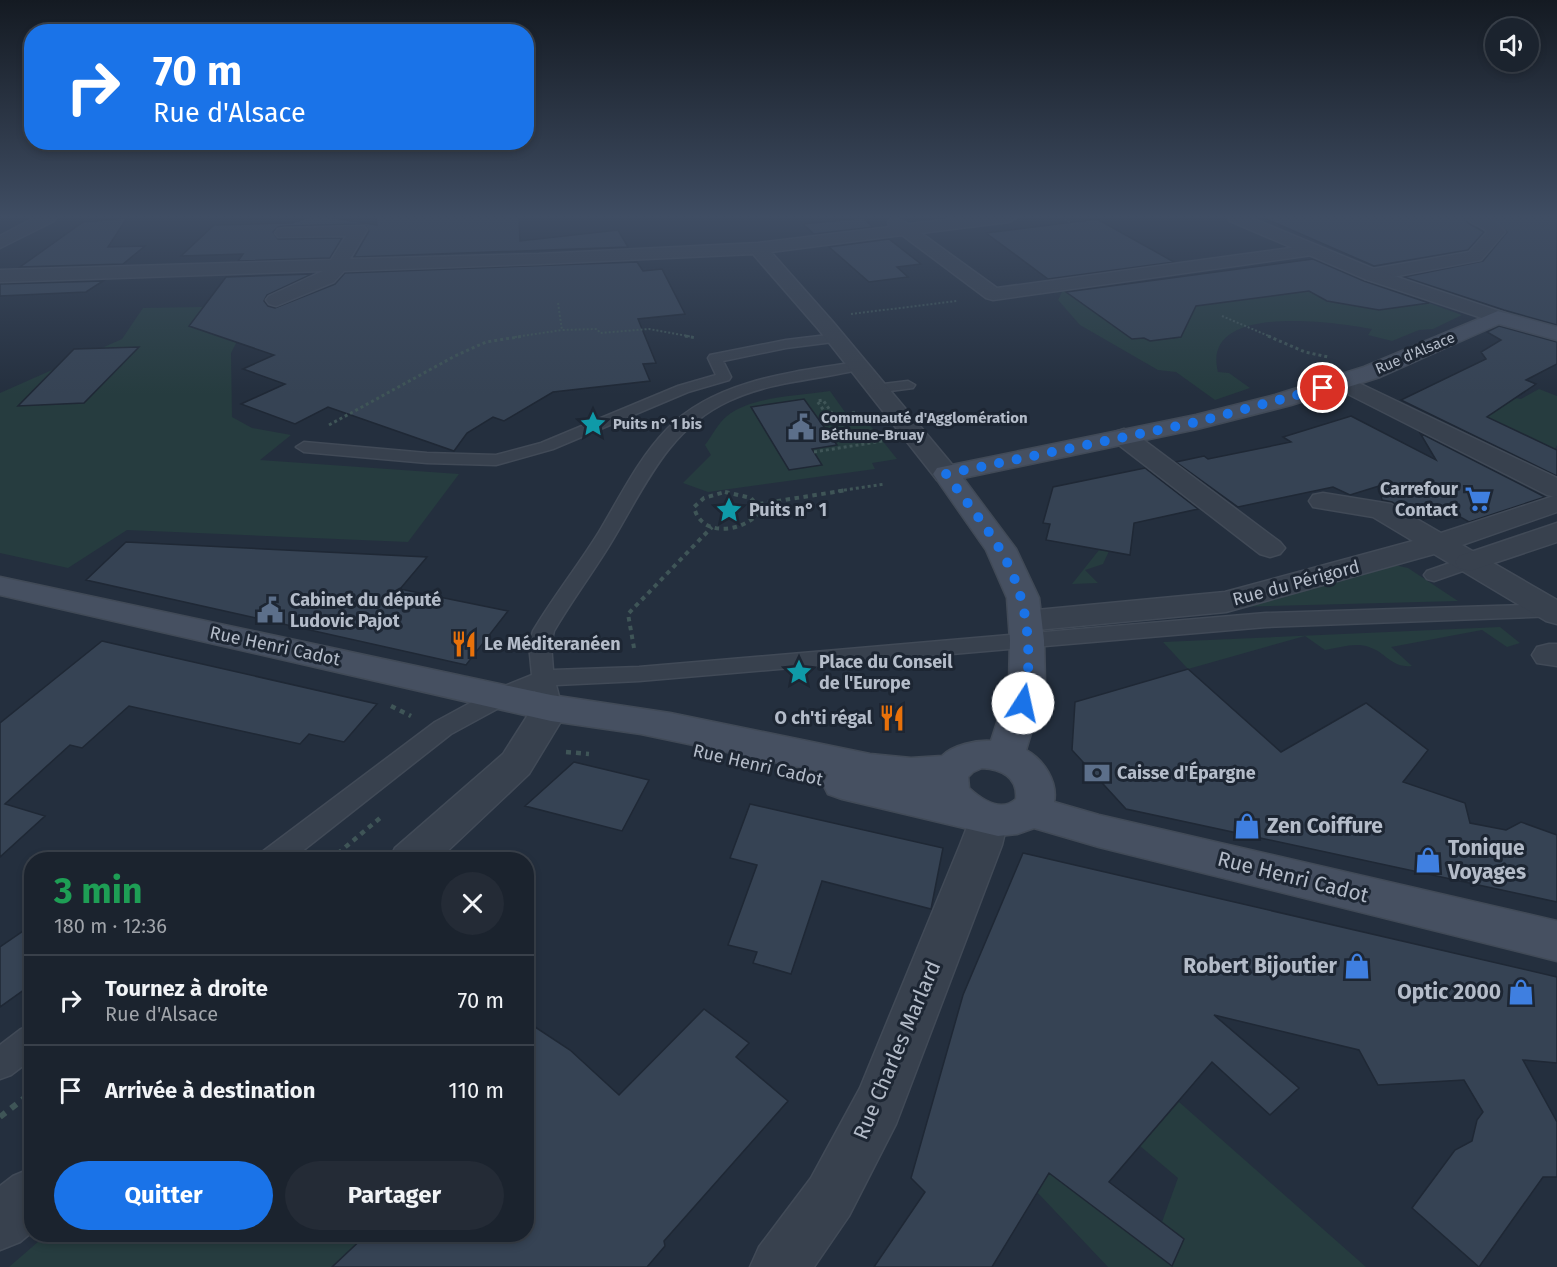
<!DOCTYPE html>
<html lang="fr">
<head>
<meta charset="utf-8">
<style>
  body { margin:0; font-family:"Fira Sans",sans-serif; background:#242b36; color:#f1f3f6; height:100vh; display:flex; flex-direction:column; font-size:22px; white-space:nowrap }
  * { box-sizing:border-box; margin:0 }
  p { font-size:20px; color:#a0a4aa }
  .icon { flex:none; width:33px; height:33px; fill:none; stroke:currentColor; stroke-width:2; stroke-linecap:round; stroke-linejoin:round }
  .map { position:relative; flex:1; overflow:hidden }
  .drawer { position:absolute; left:24px; top:852px; width:510px; height:390px; display:flex; flex-direction:column; background:#1b232e; border-radius:24px; box-shadow:0 3px 9px #0003,0 0 0 2px #39404a }
  .drawer>* { flex:none }
  .guide { position:absolute; left:24px; top:24px; width:510px; height:126px; border-radius:24px; box-shadow:0 3px 9px #0003,0 0 0 2px #39404a; background:#1a73e8; color:#fff; overflow:hidden }
  .controls { position:absolute; left:1485px; top:18px; display:grid; gap:12px }
  .controls a { display:grid; place-items:center; width:54px; height:54px; border-radius:50%; background:#1b232e; box-shadow:0 3px 9px #0003,0 0 0 2px #39404a; font-size:30px }
  .pin { position:absolute; display:grid; place-items:center; width:51px; height:51px; color:#fff; margin:-26px; border:3px solid #fff; border-radius:50%; box-shadow:0 2px 6px #0007 }
  .me { position:absolute; width:66px; margin:-33px; rotate:10deg; stroke-linejoin:round; filter:drop-shadow(0 0 4px #0008) }
  .turn { display:flex; align-items:center; gap:21px; height:126px; padding:0 30px; font-size:27px }
  .turn .icon { width:78px; height:78px; stroke-width:2.5 }
  .turn b { display:block; font-size:42px; line-height:51px }
  .round { display:grid; place-items:center; flex:none; width:63px; height:63px; border-radius:32px; background:#242b36 }
  .head { display:flex; align-items:center; justify-content:space-between; height:102px; padding:0 30px }
  h1 { font-size:36px; font-weight:700; line-height:45px; color:#1e9e55 }
  .primary-button { display:flex; gap:12px; margin-top:auto; padding:12px 30px }
  .primary-button a { flex:1; height:69px; border-radius:36px; background:#1a73e8; color:#fff; font-size:24px; font-weight:700; line-height:69px; text-align:center }
  .primary-button a+a { background:#242b36; color:#f1f3f6 }
  ul { padding:0; list-style:none }
  li { display:flex; align-items:center; gap:18px; height:90px; padding:0 30px; border-top:2px solid #39404a }
  li div { flex:1 }
  li b { display:block; font-size:22px }
  li em { font-style:normal }
  .map>svg:first-child { display:block }
  .green { fill:#263c3f }
  .building { fill:#364354; stroke:#1f2835; stroke-width:1.5 }
  .lines { fill:none; stroke-linecap:round; stroke-linejoin:round }
  .service-casing { stroke:#414a57; stroke-width:3 }
  .pedestrian-casing { stroke:#414a57; stroke-width:3 }
  .minor-casing { stroke:#414a57; stroke-width:3 }
  .tertiary-casing { stroke:#414a57; stroke-width:3 }
  .secondary-casing { stroke:#414a57; stroke-width:3 }
  .path-far4 { stroke:#3f5557; stroke-width:2; stroke-dasharray:2 2; stroke-linecap:butt }
  .path-far3 { stroke:#3f5557; stroke-width:3; stroke-dasharray:3 3; stroke-linecap:butt }
  .path-far2 { stroke:#3f5557; stroke-width:4; stroke-dasharray:4.5 4.5; stroke-linecap:butt }
  .path-far1 { stroke:#3f5557; stroke-width:4.5; stroke-dasharray:5 5; stroke-linecap:butt }
  .path { stroke:#3f5557; stroke-width:6; stroke-dasharray:7 7; stroke-linecap:butt }
  .service { fill:#38414e; fill-rule:evenodd }
  .pedestrian { fill:#38414e; fill-rule:evenodd }
  .minor { fill:#38414e; fill-rule:evenodd }
  .tertiary { fill:#38414e; fill-rule:evenodd }
  .secondary { fill:#465061; fill-rule:evenodd }
  .route { stroke:#1a73e8; stroke-width:10; stroke-dasharray:0 18 }
  .labels { text-anchor:middle; stroke-width:6; stroke-linejoin:round; paint-order:stroke }
  .far-street-label { font-size:15px; fill:#b4bcc9; stroke:#1d2633 }
  .far-poi-label { font-size:15px; font-weight:bold; fill:#b4bcc9; stroke:#1d2633; text-anchor:start }
  .poi-label { font-size:18px; font-weight:bold; fill:#b4bcc9; stroke:#1d2633; text-anchor:start }
  .street-label { font-size:18px; fill:#b4bcc9; stroke:#1d2633 }
  .near-poi-label { font-size:21px; font-weight:bold; fill:#b4bcc9; stroke:#1d2633; text-anchor:start }
  .near-street-label { font-size:21px; fill:#b4bcc9; stroke:#1d2633 }
</style>
</head>
<body>
<div class="map">
<svg width="1557" height="1267" viewBox="0 0 1557 1267">
  <rect width="100%" height="100%" fill="#242f3e"/>
  <path class="green" d="M 1367,281 L 1462,315 L 1433,329 L 1419,330 L 1392,341 L 1368,335 L 1372,329 C 1335,322 1200,302 1218,372 L 1229,373 L 1250,388 L 1215,400 L 1176,372 L 1158,370 L 1080,325 L 1058,300 L 1062,292 L 1004,296 L 1060,287 L 1132,339 L 1144,338 L 1150,341 L 1181,337 L 1172,309 L 1309,291 L 1327,301 L 1398,296 Z
    M 255,306 L 231,353 L 232,417 L 252,428 L 291,435 L 260,460 L 459,474 L 408,542 L 127,530 L 68,568 L 0,553 L 0,393 L 122,339 L 143,308 Z
    M 1539,389 L 1557,396 L 1557,445 L 1555,449 L 1471,410 L 1498,395 L 1521,399 Z
    M 830,391 L 852,422 L 866,420 L 897,459 L 872,463 L 875,469 L 708,492 L 683,483 L 711,455 L 705,445 C 712,436 718,423 727,416 C 751,396 800,396 830,391 Z
    M 1099,550 L 1109,551 L 1103,564 L 1085,570 L 1098,583 L 1072,584 Z
    M 1390,564 L 1408,568 L 1458,601 L 1234,607 Z
    M 1500,627 L 1520,643 L 1507,647 L 1482,630 L 1391,647 L 1412,666 C 1391,668 1387,653 1369,647 C 1355,642 1339,648 1325,650 L 1305,636 L 1188,669 L 1163,642 Z
    M 1179,1102 L 1366,1267 L 1108,1267 L 1037,1192 L 1049,1172 L 1172,1265 L 1184,1239 L 1162,1222 L 1178,1178 L 1140,1146 Z
    M 46,1235 L 367,1235 L 332,1267 L 9,1267 Z"/>
  <path class="building" d="M 309,217 L 328,217 L 377,225 L 376,217 L 519,217 L 520,241 L 618,230 L 628,247 L 354,257 L 369,231 L 364,224 L 284,226 L 278,227 L 273,232 L 278,239 L 342,238 L 330,258 L 238,261 L 243,254 L 181,256 L 214,225 L 292,223 Z
    M 1262,217 L 1463,217 L 1468,223 L 1484,232 L 1468,250 L 1374,266 Z
    M 1491,217 L 1557,217 L 1557,325 L 1504,310 L 1404,277 L 1483,261 L 1507,232 Z
    M 127,218 L 108,247 L 145,246 L 123,264 L 20,267 L 83,222 Z
    M 863,218 L 873,227 L 814,234 L 803,224 Z
    M 1097,219 L 1174,262 L 1048,279 L 986,233 Z
    M 889,239 L 921,264 L 897,267 L 908,277 L 869,282 L 829,247 Z
    M 1313,259 L 1364,281 L 1429,303 L 1379,310 L 1327,301 L 1309,291 L 1196,306 L 1181,337 L 1150,341 L 1144,338 L 1132,339 L 1066,292 Z
    M 637,262 L 643,271 L 662,269 L 685,314 L 638,319 L 656,363 L 643,364 L 650,381 L 553,392 L 504,421 L 493,417 L 467,433 L 454,451 L 328,407 L 295,424 L 241,404 L 285,384 L 243,369 L 274,355 L 189,326 L 226,277 L 312,274 L 267,295 L 264,301 L 268,306 L 275,308 L 335,284 L 345,273 Z
    M 103,281 L 86,292 L 0,296 L 0,284 Z
    M 1499,326 L 1557,342 L 1557,364 L 1526,380 L 1536,384 L 1487,417 L 1557,450 L 1557,476 L 1401,400 L 1486,359 L 1481,352 L 1501,340 L 1487,332 Z
    M 139,347 L 84,403 L 18,406 L 74,349 Z
    M 804,399 L 837,445 L 812,449 L 822,465 L 789,470 L 751,407 Z
    M 1351,416 L 1436,460 L 1420,433 L 1545,497 L 1469,522 L 1450,511 L 1422,520 L 1392,502 L 1382,500 L 1379,486 L 1350,495 L 1333,487 L 1238,507 L 1176,462 L 1204,456 L 1208,459 L 1291,442 L 1283,437 Z
    M 1145,468 L 1198,509 L 1134,523 L 1130,555 L 1046,540 L 1050,524 L 1043,523 L 1053,487 Z
    M 126,542 L 427,557 L 400,589 L 508,611 L 466,665 L 86,580 Z
    M 102,641 L 167,656 L 377,704 L 344,742 L 309,734 L 300,744 L 129,706 L 82,748 L 70,745 L 5,804 L 45,816 L 0,857 L 0,723 Z
    M 1188,669 L 1281,752 L 1366,703 L 1428,750 L 1403,782 L 1465,803 L 1470,823 L 1506,830 L 1521,822 L 1557,835 L 1557,902 L 1126,809 L 1072,750 L 1075,702 Z
    M 574,762 L 649,780 L 622,831 L 525,806 Z
    M 750,804 L 943,848 L 931,909 L 822,881 L 791,974 L 753,963 L 757,952 L 728,945 L 757,865 L 730,858 Z
    M 1023,853 L 1557,977 L 1557,1063 L 1523,1060 L 1557,1122 L 1557,1177 L 1543,1177 L 1479,1267 L 1412,1208 L 1455,1150 L 1472,1141 L 1477,1120 L 1483,1112 L 1464,1080 L 1378,1085 L 1359,1050 L 1214,1015 L 1299,1088 L 1270,1115 L 1212,1062 L 1109,1182 L 1184,1239 L 1172,1266 L 1049,1173 L 992,1267 L 874,1267 L 925,1192 L 911,1178 L 963,995 Z
    M 32,925 L 32,984 L 0,1007 L 0,947 Z
    M 704,1009 L 749,1043 L 736,1057 L 788,1101 L 664,1241 L 665,1246 L 647,1267 L 332,1267 L 367,1234 L 526,1234 L 526,1021 L 570,1050 L 619,1095 Z"/>
  <g class="lines">
    <g class="service-casing">
      <path id="service" d="M 836,334 L 841,335 L 843,338 L 841,341 L 786,348 L 723,361 L 731,377 L 729,380 L 688,392 L 553,449 L 496,465 L 427,463 L 304,452 L 296,447 L 304,442 L 427,453 L 496,455 L 541,443 L 678,386 L 716,375 L 708,358 L 710,355 L 786,340 Z
        M 857,362 L 864,366 L 862,369 C 817,380 771,381 729,401 C 666,430 643,491 609,546 C 591,575 571,602 554,631 L 551,644 L 553,670 L 639,667 L 1266,613 L 1557,604 L 1557,616 L 1266,627 L 639,681 L 556,685 L 562,708 L 559,714 L 551,716 L 543,714 L 535,691 L 508,703 L 451,734 L 291,860 L 258,860 L 262,852 L 435,722 L 492,691 L 532,675 L 529,644 L 533,631 C 553,597 578,566 599,532 C 620,497 638,459 667,429 C 715,380 792,372 857,362 Z
        M 908,381 L 915,385 L 913,388 L 875,393 L 868,389 L 875,385 Z
        M 1470,556 L 1477,558 L 1480,562 L 1477,566 L 1434,581 L 1427,579 L 1424,575 L 1427,571 Z
        M 32,1024 L 32,1059 L 11,1075 L 0,1079 L 0,1045 L 21,1029 Z"/>
    </g>
    <g class="pedestrian-casing">
      <path id="pedestrian" d="M 1124,429 L 1133,432 L 1280,542 L 1285,548 L 1280,554 L 1270,557 L 1260,554 L 1115,442 L 1111,437 L 1115,432 Z
        M 1323,493 L 1391,504 L 1441,533 L 1557,495 L 1557,512 L 1462,545 L 1557,600 L 1557,624 L 1546,621 L 1434,554 L 1226,612 L 1026,631 L 1015,628 L 1010,621 L 1015,614 L 1026,611 L 1225,592 L 1413,541 L 1373,517 L 1313,507 L 1309,501 L 1313,495 Z
        M 1549,644 L 1557,644 L 1557,666 L 1537,663 L 1532,655 L 1537,647 Z"/>
    </g>
    <g class="minor-casing">
      <path id="minor" d="M 971,217 L 1017,217 L 1009,222 L 921,233 L 997,288 L 1312,245 L 1318,246 L 1321,250 L 1318,254 L 1312,255 L 993,300 L 986,298 L 902,235 L 771,252 L 833,322 L 955,468 L 959,474 L 955,480 L 946,482 L 937,480 L 819,330 L 753,254 L 539,264 L 344,271 L 334,282 L 276,306 L 269,304 L 266,300 L 269,296 L 323,271 L 0,282 L 0,270 L 331,260 L 346,236 L 278,237 L 275,233 L 278,229 L 284,228 L 364,226 L 367,230 L 350,259 L 539,254 L 758,243 L 890,227 L 888,223 L 890,219 L 896,218 L 909,224 Z
        M 1465,217 C 1485,216 1492,215 1505,232 L 1481,260 L 1372,281 L 1365,279 L 1363,275 L 1365,271 L 1372,269 L 1469,252 L 1487,232 C 1481,224 1470,225 1465,217 Z
        M 1342,375 L 1557,478 L 1557,497 L 1547,495 L 1334,387 L 1330,382 L 1334,377 Z
        M 1557,523 L 1557,542 L 1470,571 L 1459,568 L 1455,562 L 1459,556 Z
        M 551,695 L 564,699 L 569,708 L 529,774 L 438,860 L 389,860 L 395,848 L 503,754 L 538,699 Z
        M 32,1168 L 32,1232 L 20,1242 L 0,1250 L 0,1186 L 13,1176 Z"/>
    </g>
    <g class="tertiary-casing">
      <path id="tertiary" d="M 36,217 L 56,217 L 54,221 L 0,248 L 0,236 Z
        M 1228,217 L 1249,217 L 1379,271 L 1505,313 L 1508,317 L 1505,321 L 1498,323 L 1491,321 L 1365,279 L 1230,221 Z
        M 988,804 L 1002,809 L 1008,820 L 1002,845 L 896,1124 L 849,1216 L 814,1267 L 750,1267 L 759,1247 L 811,1178 L 860,1088 L 960,845 L 974,809 Z"/>
    </g>
    <g class="secondary-casing">
      <path id="secondary" d="M 1498,311 L 1557,327 L 1557,340 L 1499,324 L 1380,377 L 1291,405 L 1197,429 L 963,478 L 1016,549 L 1039,598 L 1044,640 L 1045,686 L 1026,750 C 1044,760 1058,782 1054,802 L 1099,815 L 1557,921 L 1557,961 L 1099,847 L 1034,828 L 1017,834 L 998,836 L 842,799 L 828,794 L 823,784 L 828,774 L 808,769 L 641,734 L 551,721 L 0,595 L 0,577 L 551,695 L 670,713 L 870,754 L 911,758 L 942,756 C 953,745 976,740 991,741 L 1009,686 L 1010,640 L 1007,598 L 986,550 L 933,474 L 937,468 L 1196,415 L 1275,395 L 1364,367 ZM 982,768 C 1001,769 1018,777 1016,799 C 1001,813 981,799 969,788 L 968,777 L 973,772 Z"/>
    </g>
    <path class="path-far4" d="M 1061,217 L 1074,225
      M 558,303 L 562,330 L 597,329 L 600,333 L 649,329 L 693,337
      M 851,314 L 957,301
      M 1222,316 L 1271,337
      M 515,337 L 562,330"/>
    <path class="path-far3" d="M 685,336 L 696,338
      M 1268,336 L 1305,352 L 1328,357
      M 824,420 L 830,419 L 817,401 L 823,400 L 834,416 L 858,412
      M 329,425 L 455,356 L 486,342 L 524,336
      M 814,452 L 883,441
      M 838,491 L 885,484"/>
    <path class="path-far2" d="M 725,492 L 751,498 L 761,510 C 746,532 701,539 694,507 L 704,498 Z
      M 759,504 L 847,490
      M 634,648 L 628,614 L 712,527"/>
    <path class="path-far1" d="M 391,706 L 411,716
      M 566,752 L 589,754
      M 330,860 L 380,818"/>
    <path class="path" d="M 0,1117 L 32,1092"/>
    <use href="#service" class="service"/>
    <use href="#pedestrian" class="pedestrian"/>
    <use href="#minor" class="minor"/>
    <use href="#tertiary" class="tertiary"/>
    <use href="#secondary" class="secondary"/>
  </g>
  <linearGradient id="sky" x2="0" y2="1"><stop stop-color="#141a22"/><stop offset="0.55" stop-color="#3f4d63"/><stop offset="1" stop-color="#3f4d63" stop-opacity="0"/></linearGradient>
  <rect width="1557" height="394" fill="url(#sky)"/>
  <g class="lines">
    <path class="route" d="M 1023,703 C 1028,684 1029,665 1028,644 C 1024,567 989,533 946,474 L 1197,422 L 1323,388"/>
  </g>
  <defs>
    <g id="sight-bare" transform="scale(2.07)"><path d="M0-6L1.8-2.2L6-1.7L2.9 1.2L3.7 5.4L0 3.3L-3.7 5.4L-2.9 1.2L-6-1.7L-1.8-2.2Z" fill="#0f9aa8" stroke="#1d2633" stroke-width="2.5" paint-order="stroke"/></g>
    <g id="civic-bare" transform="scale(2.07)"><path d="M-.6-6.5H3V-4.5H.6V-3L4-1V1h2V6H-6V1h2V-1L-.6-3ZM-1.2 2.5V6h2.4V2.5Z" fill="#5c6f8a" stroke="#1d2633" stroke-width="2.5" paint-order="stroke"/></g>
    <g id="supermarket-bare" transform="scale(2.07)"><path d="M-6-5.5h2.5l.6 2H6L4.5 2H-2.5L-4.4-4H-6ZM-1.5 3.2a1.3 1.3 0 1 0 .1 0ZM3 3.2a1.3 1.3 0 1 0 .1 0Z" fill="#3f7fe0" stroke="#1d2633" stroke-width="2.5" paint-order="stroke"/></g>
    <g id="restaurant-bare" transform="scale(2.07)"><path d="M-5-6h1v4h1v-4h1v4h1v-4h1v5L-1.5 .5V6h-2V.5L-5-1ZM5-6V6H3V1.5H1.5Q1.5-4 5-6Z" fill="#e8710a" stroke="#1d2633" stroke-width="2.5" paint-order="stroke"/></g>
    <g id="bank-bare" transform="scale(2.07)"><path d="M-6-4H6V4H-6ZM0-2.3a2.3 2.3 0 1 0 0 4.6a2.3 2.3 0 1 0 0-4.6Z" fill="#5c6f8a" stroke="#1d2633" stroke-width="2.5" paint-order="stroke"/></g>
    <g id="shop-bare" transform="scale(2.07)"><path d="M-5-2.5h2.3a2.7 3.5 0 0 1 5.4 0H5L5.5 6h-11ZM-1.5-2.5h3a1.5 2.3 0 0 0-3 0Z" fill="#3f7fe0" stroke="#1d2633" stroke-width="2.5" paint-order="stroke"/></g>
  </defs>
  <g fill-rule="evenodd">
    <use href="#sight-bare" x="593" y="424"/>
    <use href="#civic-bare" x="801" y="427"/>
    <use href="#supermarket-bare" x="1478" y="499"/>
    <use href="#sight-bare" x="729" y="510"/>
    <use href="#civic-bare" x="270" y="610"/>
    <use href="#restaurant-bare" x="464" y="644"/>
    <use href="#sight-bare" x="799" y="672"/>
    <use href="#restaurant-bare" x="892" y="718"/>
    <use href="#bank-bare" x="1097" y="773"/>
    <use href="#shop-bare" x="1247" y="826"/>
    <use href="#shop-bare" x="1428" y="860"/>
    <use href="#shop-bare" x="1357" y="966"/>
    <use href="#shop-bare" x="1521" y="992"/>
  </g>
  <g class="labels">
    <g class="far-street-label">
      <text transform="translate(1415 353) rotate(-23)" y="5">Rue d'Alsace</text>
    </g>
    <g class="far-poi-label">
      <text x="821" y="423">Communauté d'Agglomération<tspan x="821" dy="17">Béthune-Bruay</tspan></text>
      <text x="613" y="429">Puits n° 1 bis</text>
    </g>
    <g class="poi-label">
      <text x="1458" y="495" text-anchor="end">Carrefour<tspan x="1458" dy="21">Contact</tspan></text>
      <text x="749" y="516">Puits n° 1</text>
      <text x="290" y="606">Cabinet du député<tspan x="290" dy="21">Ludovic Pajot</tspan></text>
      <text x="484" y="650">Le Méditeranéen</text>
      <text x="819" y="668">Place du Conseil<tspan x="819" dy="21">de l'Europe</tspan></text>
      <text x="872" y="724" text-anchor="end">O ch'ti régal</text>
      <text x="1117" y="779">Caisse d'Épargne</text>
    </g>
    <g class="street-label">
      <text transform="translate(1296 583) rotate(-15)" y="6">Rue du Périgord</text>
      <text transform="translate(275 646) rotate(12)" y="6">Rue Henri Cadot</text>
      <text transform="translate(758 765) rotate(13)" y="6">Rue Henri Cadot</text>
    </g>
    <g class="near-poi-label">
      <text x="1267" y="833">Zen Coiffure</text>
      <text x="1448" y="855">Tonique<tspan x="1448" dy="24">Voyages</tspan></text>
      <text x="1337" y="973" text-anchor="end">Robert Bijoutier</text>
      <text x="1501" y="999" text-anchor="end">Optic 2000</text>
    </g>
    <g class="near-street-label">
      <text transform="translate(1293 877) rotate(14)" y="7">Rue Henri Cadot</text>
      <text transform="translate(897 1050) rotate(-67)" y="7">Rue Charles Marlard</text>
    </g>
  </g>
</svg>
<div class="controls">
<a><svg class="icon" aria-label="sound" viewBox="0 0 24 24"><path d="M4 9h4l5-4v14l-5-4H4zM17 9q2 3 0 6"/></svg></a>
</div>
<div class="pin" style="left:1323px;top:388px;background:#d93025"><svg class="icon" aria-label="arrive" viewBox="0 0 24 24"><path d="M6 21V4h12l-3 4 3 4H6"/></svg></div>
<svg class="me" style="left:1023px;top:703px" viewBox="-20 -20 40 40"><circle r="19" fill="#fff"/><path d="M0-13L10 11 0 6-10 11z" fill="#1a73e8"/></svg>
<div class="guide">
<div class="turn"><svg class="icon" aria-label="right" viewBox="0 0 24 24"><path d="M7 20v-9h11M14 6l5 5-5 5"/></svg><div><b>70 m</b>Rue d'Alsace</div></div>
</div>
<section class="drawer">
<div class="head"><div><h1>3 min</h1><p>180 m · 12:36</p></div><a class="round"><svg class="icon" aria-label="close" viewBox="0 0 24 24"><path d="M6 6l12 12M18 6L6 18"/></svg></a></div>
<ul>
<li><svg class="icon" aria-label="right" viewBox="0 0 24 24"><path d="M7 20v-9h11M14 6l5 5-5 5"/></svg><div><b>Tournez à droite</b><p>Rue d'Alsace</p></div><em>70 m</em></li>
<li><svg class="icon" aria-label="arrive" viewBox="0 0 24 24"><path d="M6 21V4h12l-3 4 3 4H6"/></svg><div><b>Arrivée à destination</b></div><em>110 m</em></li>
</ul>
<div class="primary-button"><a>Quitter</a><a>Partager</a></div>
</section>
</div>
</body>
</html>
